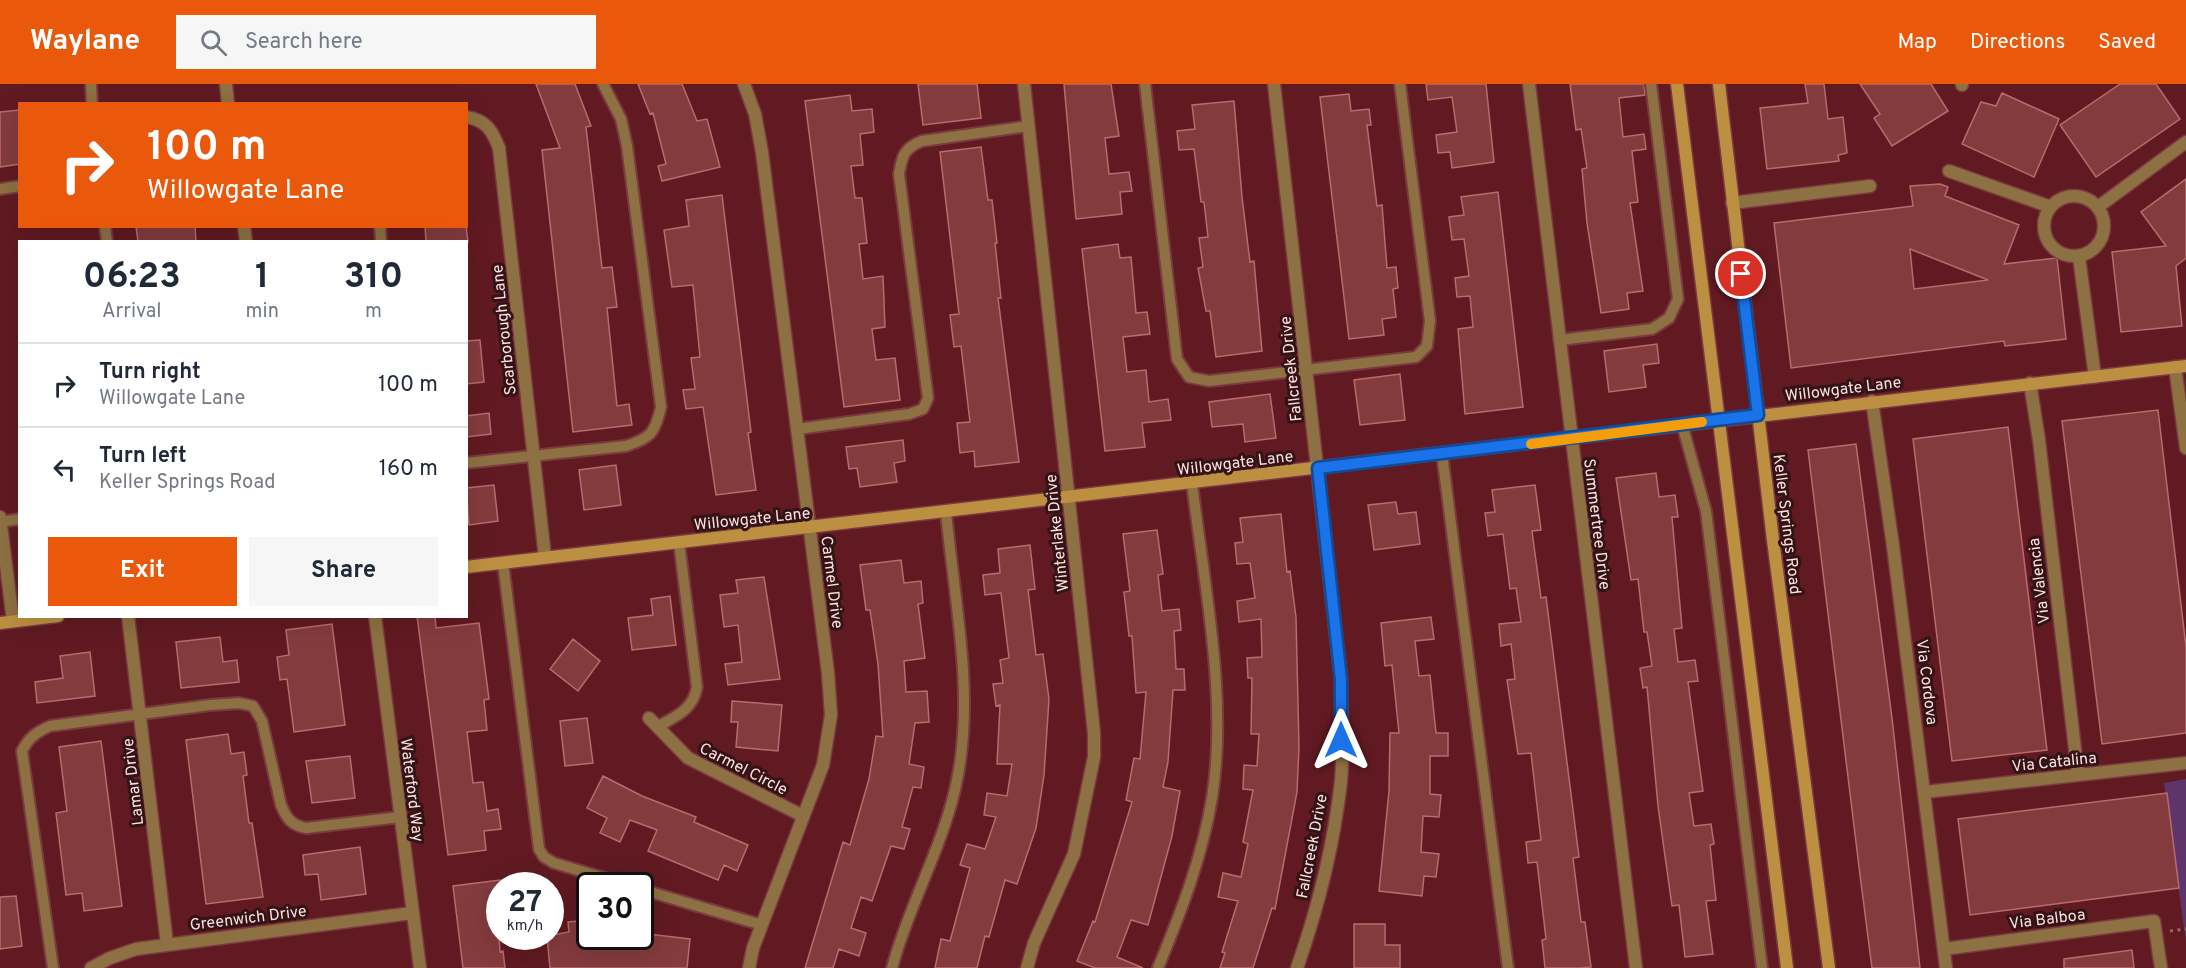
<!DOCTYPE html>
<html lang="en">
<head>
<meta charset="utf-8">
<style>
  body { margin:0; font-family:Overpass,sans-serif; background:#f6f6f7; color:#1f2937; height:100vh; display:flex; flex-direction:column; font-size:22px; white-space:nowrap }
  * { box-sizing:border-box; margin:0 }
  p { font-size:20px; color:#747a83 }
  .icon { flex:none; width:33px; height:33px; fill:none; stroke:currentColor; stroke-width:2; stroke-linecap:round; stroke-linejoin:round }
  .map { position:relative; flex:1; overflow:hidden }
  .drawer { position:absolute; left:18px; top:156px; width:450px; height:378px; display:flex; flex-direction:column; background:#fff; border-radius:0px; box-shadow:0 6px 24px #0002 }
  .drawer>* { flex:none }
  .banner { position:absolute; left:18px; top:18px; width:450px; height:126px; border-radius:0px; box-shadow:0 6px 24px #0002; background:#ea580c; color:#fff; overflow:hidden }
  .speed { position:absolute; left:486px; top:788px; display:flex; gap:12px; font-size:30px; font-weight:700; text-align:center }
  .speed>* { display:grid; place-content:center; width:78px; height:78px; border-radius:50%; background:#fff; box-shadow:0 6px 24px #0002; line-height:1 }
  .speed small { font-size:15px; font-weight:400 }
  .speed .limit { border:3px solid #111; border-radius:9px; background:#fff; color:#111 }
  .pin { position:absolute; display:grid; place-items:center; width:51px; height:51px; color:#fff; margin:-26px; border:3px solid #fff; border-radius:50%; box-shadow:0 2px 6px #0007 }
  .me { position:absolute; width:66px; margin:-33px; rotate:0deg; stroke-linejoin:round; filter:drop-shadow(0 0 4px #0008) }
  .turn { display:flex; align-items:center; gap:21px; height:126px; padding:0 30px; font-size:27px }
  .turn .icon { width:78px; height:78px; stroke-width:2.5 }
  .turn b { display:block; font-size:42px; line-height:51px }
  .eta { display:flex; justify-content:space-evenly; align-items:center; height:102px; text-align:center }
  .eta b { font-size:36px; font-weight:700; line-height:42px }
  .cta { display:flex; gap:12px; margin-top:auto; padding:12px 30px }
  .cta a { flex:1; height:69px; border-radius:0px; background:#ea580c; color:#fff; font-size:24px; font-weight:700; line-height:69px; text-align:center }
  .cta a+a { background:#f6f6f7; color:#1f2937 }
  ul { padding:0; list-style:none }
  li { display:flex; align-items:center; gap:18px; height:84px; padding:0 30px; border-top:2px solid #e0e1e3 }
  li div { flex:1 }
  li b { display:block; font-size:22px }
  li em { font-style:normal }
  header { display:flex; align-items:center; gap:36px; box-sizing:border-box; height:84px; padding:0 30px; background:#ea580c; color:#fff }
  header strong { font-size:28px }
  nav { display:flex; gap:33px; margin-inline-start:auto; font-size:21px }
  .search { width:420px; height:54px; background:#f6f6f7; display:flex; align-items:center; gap:15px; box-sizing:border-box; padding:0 21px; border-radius:0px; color:#747a83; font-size:22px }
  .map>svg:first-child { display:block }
  .green { fill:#5f346a }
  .building { fill:#843b3e; stroke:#ba6b6c; stroke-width:1.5; fill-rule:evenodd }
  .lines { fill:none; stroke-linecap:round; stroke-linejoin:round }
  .lane-casing { stroke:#7a3a40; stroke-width:14 }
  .street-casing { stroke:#7a3a40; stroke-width:15 }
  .secondary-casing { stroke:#7a3a40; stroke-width:15 }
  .path { stroke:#9e686c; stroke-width:3; stroke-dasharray:3 4.5; stroke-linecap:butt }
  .lane { stroke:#8d7142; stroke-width:10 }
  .street { stroke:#8d7142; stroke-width:12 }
  .secondary { stroke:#bd9041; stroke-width:12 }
  .route-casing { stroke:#114b97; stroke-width:15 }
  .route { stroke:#1a73e8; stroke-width:10 }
  .slow { stroke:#f59e0b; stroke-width:10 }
  .labels { text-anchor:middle; stroke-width:6; stroke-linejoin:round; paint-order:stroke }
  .street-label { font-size:16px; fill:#fde1e0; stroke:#331315 }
</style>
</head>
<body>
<header>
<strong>Waylane</strong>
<div class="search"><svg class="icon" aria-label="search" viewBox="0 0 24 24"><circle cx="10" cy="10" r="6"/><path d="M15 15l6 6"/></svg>Search here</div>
<nav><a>Map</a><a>Directions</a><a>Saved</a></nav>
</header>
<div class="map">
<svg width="2186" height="884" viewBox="0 0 2186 884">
  <rect width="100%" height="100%" fill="#611a21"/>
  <path class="green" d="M 2186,695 L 2186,859 L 2164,699 Z"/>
  <path class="building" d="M 536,0 L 575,0 L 591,42 L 586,43 L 602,184 L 612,183 L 617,223 L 607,224 L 617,322 L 629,320 L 632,341 L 573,348 L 542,66 L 560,64 Z
    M 638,0 L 682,0 L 697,37 L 707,35 L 720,83 L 662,97 L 658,82 L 666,80 L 653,29 L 650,30 Z
    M 918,0 L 977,0 L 981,34 L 923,41 Z
    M 1064,0 L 1111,0 L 1119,52 L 1105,54 L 1109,90 L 1129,88 L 1132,107 L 1120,108 L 1122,130 L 1076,135 Z
    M 1426,0 L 1486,0 L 1494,78 L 1452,84 L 1450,68 L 1438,69 L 1436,51 L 1457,48 L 1452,13 L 1428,16 Z
    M 1570,0 L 1644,0 L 1645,11 L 1619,14 L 1623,53 L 1644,50 L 1646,65 L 1632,67 L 1638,118 L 1630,119 L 1643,207 L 1627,209 L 1629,225 L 1601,229 L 1587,139 L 1582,85 L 1587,84 L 1581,45 L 1576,46 Z
    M 1805,0 L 1824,0 L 1828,35 L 1843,33 L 1847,69 L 1838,71 L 1839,77 L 1767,85 L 1760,24 L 1808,19 Z
    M 1860,0 L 1931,0 L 1948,27 L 1892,62 L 1874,34 L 1880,30 Z
    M 2120,0 L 2156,0 L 2180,35 L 2096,93 L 2060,41 Z
    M 2002,9 L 2059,35 L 2034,93 L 1962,60 L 1981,18 L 1996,22 Z
    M 1349,10 L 1351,27 L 1369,25 L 1371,41 L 1367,41 L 1377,122 L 1382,121 L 1387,184 L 1396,183 L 1398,204 L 1393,205 L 1396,233 L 1382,235 L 1384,251 L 1349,255 L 1320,13 Z
    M 850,11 L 852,27 L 872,25 L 874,48 L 860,50 L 863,81 L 851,82 L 855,114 L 862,114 L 867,159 L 859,160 L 863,195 L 883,192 L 885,243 L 872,245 L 876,276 L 895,274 L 900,316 L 844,323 L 805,17 Z
    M 1234,17 L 1242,113 L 1250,178 L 1254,177 L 1262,267 L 1216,273 L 1210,227 L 1206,227 L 1198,184 L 1203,183 L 1199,154 L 1208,153 L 1204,118 L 1201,118 L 1194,65 L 1179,66 L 1177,47 L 1195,45 L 1192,21 Z
    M 20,26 L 20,80 L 0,83 L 0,28 Z
    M 981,63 L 988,116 L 992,116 L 997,159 L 995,159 L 1001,214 L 998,214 L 1019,378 L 975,383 L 974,367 L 960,369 L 957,339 L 970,338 L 961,262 L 954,263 L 950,231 L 959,230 L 940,68 Z
    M 2186,95 L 2186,174 L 2176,182 L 2182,242 L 2121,248 L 2112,168 L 2166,162 L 2141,128 Z
    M 1940,100 L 1948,103 L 1945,112 L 2019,141 L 2004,180 L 2057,174 L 2066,255 L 2005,262 L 2004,257 L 1791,284 L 1774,139 L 1913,122 L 1910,102 ZM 1910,165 L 1988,196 L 1914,205 Z
    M 1498,108 L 1523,323 L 1465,330 L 1458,245 L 1473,243 L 1470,212 L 1457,213 L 1455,194 L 1469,192 L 1464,155 L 1452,156 L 1449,133 L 1464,131 L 1461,113 Z
    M 722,111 L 751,348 L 748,349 L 756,406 L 716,411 L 703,323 L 686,325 L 683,306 L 695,305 L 691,274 L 700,273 L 693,201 L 672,203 L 664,146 L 689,142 L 686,116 Z
    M 136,142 L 195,142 L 196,158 L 138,158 Z
    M 425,142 L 466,142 L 468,158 L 426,158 Z
    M 1118,160 L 1120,174 L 1131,173 L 1136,229 L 1147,228 L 1150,250 L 1123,253 L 1127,288 L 1146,286 L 1149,318 L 1168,315 L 1171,336 L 1142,339 L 1145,363 L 1105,367 L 1082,165 Z
    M 480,256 L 484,298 L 466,300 L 466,257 Z
    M 1657,260 L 1659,279 L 1643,281 L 1646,303 L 1609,308 L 1604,267 Z
    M 1400,290 L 1405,336 L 1360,341 L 1354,296 Z
    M 1270,310 L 1276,354 L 1245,358 L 1243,340 L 1212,343 L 1209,318 Z
    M 2158,326 L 2186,563 L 2186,649 L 2102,660 L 2062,337 Z
    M 489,329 L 491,350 L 466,353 L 466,332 Z
    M 2008,343 L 2047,666 L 1952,677 L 1913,355 Z
    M 903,356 L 905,377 L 894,379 L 897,398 L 860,403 L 857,384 L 849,385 L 846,363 Z
    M 1856,360 L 1892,634 L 1920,884 L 1872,884 L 1860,791 L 1808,366 Z
    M 616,381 L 621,421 L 584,426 L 579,386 Z
    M 1656,389 L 1659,413 L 1675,411 L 1678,433 L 1672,433 L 1682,544 L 1674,545 L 1678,578 L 1695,576 L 1698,597 L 1688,598 L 1703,707 L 1689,709 L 1694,742 L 1711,740 L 1714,760 L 1710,761 L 1716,816 L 1706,817 L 1713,870 L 1685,873 L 1679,821 L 1672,822 L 1658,722 L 1647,603 L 1643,604 L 1640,584 L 1652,582 L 1647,548 L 1644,548 L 1638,495 L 1631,496 L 1616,394 Z
    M 494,401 L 498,437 L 469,441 L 466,404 Z
    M 1535,401 L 1541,446 L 1532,447 L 1541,514 L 1546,513 L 1579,773 L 1573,774 L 1581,838 L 1585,838 L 1591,883 L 1580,884 L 1545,884 L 1542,856 L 1546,855 L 1537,778 L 1528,779 L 1526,758 L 1541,756 L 1531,669 L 1518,670 L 1507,596 L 1515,595 L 1511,560 L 1501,562 L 1499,540 L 1521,538 L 1516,504 L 1510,505 L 1503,450 L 1488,452 L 1485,429 L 1495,428 L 1492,406 Z
    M 1396,418 L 1398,430 L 1416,428 L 1420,460 L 1374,466 L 1368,421 Z
    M 1281,430 L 1287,488 L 1290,487 L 1296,533 L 1299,663 L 1297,708 L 1275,825 L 1272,824 L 1253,884 L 1220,884 L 1225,869 L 1222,868 L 1238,817 L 1218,813 L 1223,789 L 1241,793 L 1248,760 L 1243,758 L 1253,706 L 1243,705 L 1244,681 L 1257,682 L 1259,650 L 1251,650 L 1252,594 L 1248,594 L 1247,574 L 1262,573 L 1261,535 L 1239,538 L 1237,517 L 1255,514 L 1250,479 L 1237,480 L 1235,459 L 1243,458 L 1240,434 Z
    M 1157,446 L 1163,490 L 1158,491 L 1162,527 L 1179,525 L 1181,546 L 1174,547 L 1176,585 L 1184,585 L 1185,606 L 1173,606 L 1168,678 L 1163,703 L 1180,707 L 1172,752 L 1148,841 L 1131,836 L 1117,873 L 1143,884 L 1095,884 L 1077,877 L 1093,837 L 1095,838 L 1132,718 L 1126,716 L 1134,674 L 1140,675 L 1146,608 L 1136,609 L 1132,552 L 1129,552 L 1124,508 L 1130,507 L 1123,450 Z
    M 1030,461 L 1035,505 L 1028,506 L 1036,571 L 1043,570 L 1049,615 L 1044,691 L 1036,744 L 1017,800 L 1005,796 L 989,853 L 985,852 L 977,884 L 935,884 L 941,855 L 950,857 L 970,784 L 960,781 L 967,760 L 985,765 L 996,733 L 984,731 L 987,709 L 1007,712 L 1012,680 L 997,680 L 1000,621 L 996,622 L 993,600 L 1003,599 L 1000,576 L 1009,574 L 1001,509 L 985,511 L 983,491 L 1000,489 L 998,465 Z
    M 901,476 L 904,499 L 921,497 L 923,519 L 918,520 L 925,574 L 904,577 L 906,608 L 927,607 L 929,638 L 915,639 L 909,680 L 924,683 L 921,704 L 913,703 L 902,743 L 910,745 L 904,765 L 891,762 L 872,817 L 861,813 L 851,844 L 866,849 L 859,872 L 839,865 L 833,884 L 805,884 L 843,758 L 850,761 L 869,695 L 876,652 L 883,653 L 878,580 L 870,526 L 866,526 L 860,481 Z
    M 764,493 L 780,595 L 728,601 L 725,580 L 742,578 L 738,541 L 724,543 L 720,511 L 738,509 L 736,496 Z
    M 670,512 L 676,561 L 632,566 L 628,534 L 653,531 L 651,515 Z
    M 417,532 L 435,532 L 436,544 L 479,539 L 489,615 L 484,616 L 487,646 L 467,648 L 473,699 L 483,698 L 487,727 L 498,725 L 501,745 L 484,747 L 486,766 L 448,771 Z
    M 1431,533 L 1434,555 L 1415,557 L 1419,592 L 1430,591 L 1436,649 L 1448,649 L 1448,672 L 1430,672 L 1430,710 L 1441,711 L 1439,733 L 1423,732 L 1421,768 L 1439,770 L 1436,793 L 1424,792 L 1422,812 L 1379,807 L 1389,707 L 1390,649 L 1399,649 L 1392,581 L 1385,582 L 1381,539 Z
    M 332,540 L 345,641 L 294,648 L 287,595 L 280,596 L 277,573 L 289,571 L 286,546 Z
    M 220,553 L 223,578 L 237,576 L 239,598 L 181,604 L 176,558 Z
    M 573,555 L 600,577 L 578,607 L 550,585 Z
    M 90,568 L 95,612 L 37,619 L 35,598 L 63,594 L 60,572 Z
    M 732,617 L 782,621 L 778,667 L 736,663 L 738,638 L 731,638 Z
    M 587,634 L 593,679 L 565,682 L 560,637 Z
    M 228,650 L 231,670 L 244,668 L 247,691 L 243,692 L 249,739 L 252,739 L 263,813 L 206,820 L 186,656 Z
    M 101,657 L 122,822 L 84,827 L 82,809 L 66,811 L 56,729 L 67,727 L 59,663 Z
    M 350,672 L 355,714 L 312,719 L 306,677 Z
    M 603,692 L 642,712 L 696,733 L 694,738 L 748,761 L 737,787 L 724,781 L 718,796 L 648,767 L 657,746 L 630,736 L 620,758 L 600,749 L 607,734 L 587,724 Z
    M 2167,709 L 2179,804 L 1970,831 L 1958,735 Z
    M 360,763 L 366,810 L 321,816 L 318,790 L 305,791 L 303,771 Z
    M 500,796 L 500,822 L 497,822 L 500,868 L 503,867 L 505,884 L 463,884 L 453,802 Z
    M 16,812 L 22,862 L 0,865 L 0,813 Z
    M 590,836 L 590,852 L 592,852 L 593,856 L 622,857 L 622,852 L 640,852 L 640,849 L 690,855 L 687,884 L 550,884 L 547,852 L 569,848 L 568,838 Z
    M 1354,840 L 1385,840 L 1385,861 L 1400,861 L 1400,884 L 1354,884 Z
    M 2132,866 L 2134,884 L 2064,884 L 2064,875 Z"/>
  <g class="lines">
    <g class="lane-casing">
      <path id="lane" d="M 91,0 L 92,20
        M 1145,0 L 1177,275 L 1189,293 L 1209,297 L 1416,273 L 1427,262 L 1430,237 L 1400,0
        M 0,105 L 20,102
        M 105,142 L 107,158
        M 380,142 L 381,158
        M 1559,256 L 1652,245 L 1669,234 L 1678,215 L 1651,0
        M 1682,340 L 1706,427 L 1762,884
        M 797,345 L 909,330 L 923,325 L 928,314 L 899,90 C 902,72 904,64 922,57 L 1029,42
        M 1442,370 L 1508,884
        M 466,379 L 626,362 C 651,354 655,349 661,323 L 627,62 L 621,35 L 603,0
        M 0,438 L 20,435
        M 503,479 L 539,765 L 544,773 L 554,779 L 628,801
        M 657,643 C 676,632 693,626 697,603 L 679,458
        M 640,805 L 762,841
        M 53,884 L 22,667 C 29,653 37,648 50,642 L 210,621 L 239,619 L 253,622 L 262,637 L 281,721 C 287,735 291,741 306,744 L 400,733
        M 892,884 C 909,819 946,758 958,691 C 974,605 954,514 946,428
        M 1158,884 C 1181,828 1202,774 1212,714 C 1228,614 1204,500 1192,399"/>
    </g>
    <g class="street-casing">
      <path id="street" d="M 226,0 L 228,20
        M 744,0 L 755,30 L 762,68 L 828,589 L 831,631 L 823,681 L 753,864 L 749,884
        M 1024,0 L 1094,649 L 1094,673 L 1074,770 L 1034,859 L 1027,884
        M 1274,0 L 1341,596 C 1341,629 1344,664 1341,697 C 1334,760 1318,824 1297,884
        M 1529,0 L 1636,884
        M 1962,0 L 1962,1
        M 466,33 C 486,36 492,46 499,64 L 545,473
        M 1949,87 L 2051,123
        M2044 142a30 30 0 1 1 60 0a30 30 0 1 1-60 0Z
        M 1732,119 L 1870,102
        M 2098,123 L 2186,58
        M 244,142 L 246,158
        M 2079,173 L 2095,293
        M 2175,283 L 2186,364
        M 2030,299 L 2039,356 L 2078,691
        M 1872,317 L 1893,462 L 1946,884
        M 0,433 L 13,537
        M 128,532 L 167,860
        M 375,532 L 420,884
        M 649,634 L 688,674 L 803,732
        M 1925,708 L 2186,679
        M 1944,865 L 2154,837 L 2161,884
        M 91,884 L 110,874 L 136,865 L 412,829"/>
    </g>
    <g class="secondary-casing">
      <path id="secondary" d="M 1677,0 L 1787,884
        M 1719,0 L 1773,456 L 1829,884
        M 466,483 L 2186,282
        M 0,539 L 58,532"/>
    </g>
    <path class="path" d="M 2170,847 L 2186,845"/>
    <use href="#lane" class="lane"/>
    <use href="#street" class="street"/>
    <use href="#secondary" class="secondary"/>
  </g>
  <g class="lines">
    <g class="route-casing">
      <path id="route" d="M 1341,656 L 1341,596 L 1318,384 L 1758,331 L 1741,190"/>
    </g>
    <use href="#route" class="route"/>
    <path class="slow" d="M 1531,360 L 1702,338"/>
  </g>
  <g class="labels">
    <g class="street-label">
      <text transform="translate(503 246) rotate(-96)" y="6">Scarborough Lane</text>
      <text transform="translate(1290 285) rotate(-96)" y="6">Fallcreek Drive</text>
      <text transform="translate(1843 304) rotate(-7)" y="6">Willowgate Lane</text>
      <text transform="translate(1235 378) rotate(-7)" y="6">Willowgate Lane</text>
      <text transform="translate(752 434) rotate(-6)" y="6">Willowgate Lane</text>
      <text transform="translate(1598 440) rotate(83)" y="6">Summertree Drive</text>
      <text transform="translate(1788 440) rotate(83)" y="6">Keller Springs Road</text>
      <text transform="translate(1056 449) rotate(-96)" y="6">Winterlake Drive</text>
      <text transform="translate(2038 497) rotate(-97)" y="6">Via Valencia</text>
      <text transform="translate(833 498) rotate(83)" y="6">Carmel Drive</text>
      <text transform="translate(1928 598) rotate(83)" y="6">Via Cordova</text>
      <text transform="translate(2054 677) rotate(-6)" y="6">Via Catalina</text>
      <text transform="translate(744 684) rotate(27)" y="6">Carmel Circle</text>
      <text transform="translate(132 698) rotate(-97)" y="6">Lamar Drive</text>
      <text transform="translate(413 706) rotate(83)" y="6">Waterford Way</text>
      <text transform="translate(1311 762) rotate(-79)" y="6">Fallcreek Drive</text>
      <text transform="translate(248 833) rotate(-7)" y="6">Greenwich Drive</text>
      <text transform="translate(2047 834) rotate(-7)" y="6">Via Balboa</text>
    </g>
  </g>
</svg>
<div class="speed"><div>27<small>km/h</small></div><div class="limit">30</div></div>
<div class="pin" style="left:1741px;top:190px;background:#d93025"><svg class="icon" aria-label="arrive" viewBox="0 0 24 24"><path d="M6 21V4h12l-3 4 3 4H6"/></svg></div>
<svg class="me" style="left:1341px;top:656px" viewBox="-20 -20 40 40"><path d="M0-17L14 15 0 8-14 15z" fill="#1a73e8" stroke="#fff" stroke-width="4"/></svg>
<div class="banner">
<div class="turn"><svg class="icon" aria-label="right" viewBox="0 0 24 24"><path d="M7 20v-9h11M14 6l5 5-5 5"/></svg><div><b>100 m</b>Willowgate Lane</div></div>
</div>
<section class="drawer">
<div class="eta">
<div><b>06:23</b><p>Arrival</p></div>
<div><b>1</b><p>min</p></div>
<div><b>310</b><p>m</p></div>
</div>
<ul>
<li><svg class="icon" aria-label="right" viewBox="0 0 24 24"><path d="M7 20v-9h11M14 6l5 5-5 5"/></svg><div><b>Turn right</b><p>Willowgate Lane</p></div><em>100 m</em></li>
<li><svg class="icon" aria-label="left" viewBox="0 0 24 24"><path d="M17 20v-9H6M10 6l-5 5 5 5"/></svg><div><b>Turn left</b><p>Keller Springs Road</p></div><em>160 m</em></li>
</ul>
<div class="cta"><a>Exit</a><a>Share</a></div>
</section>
</div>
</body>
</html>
